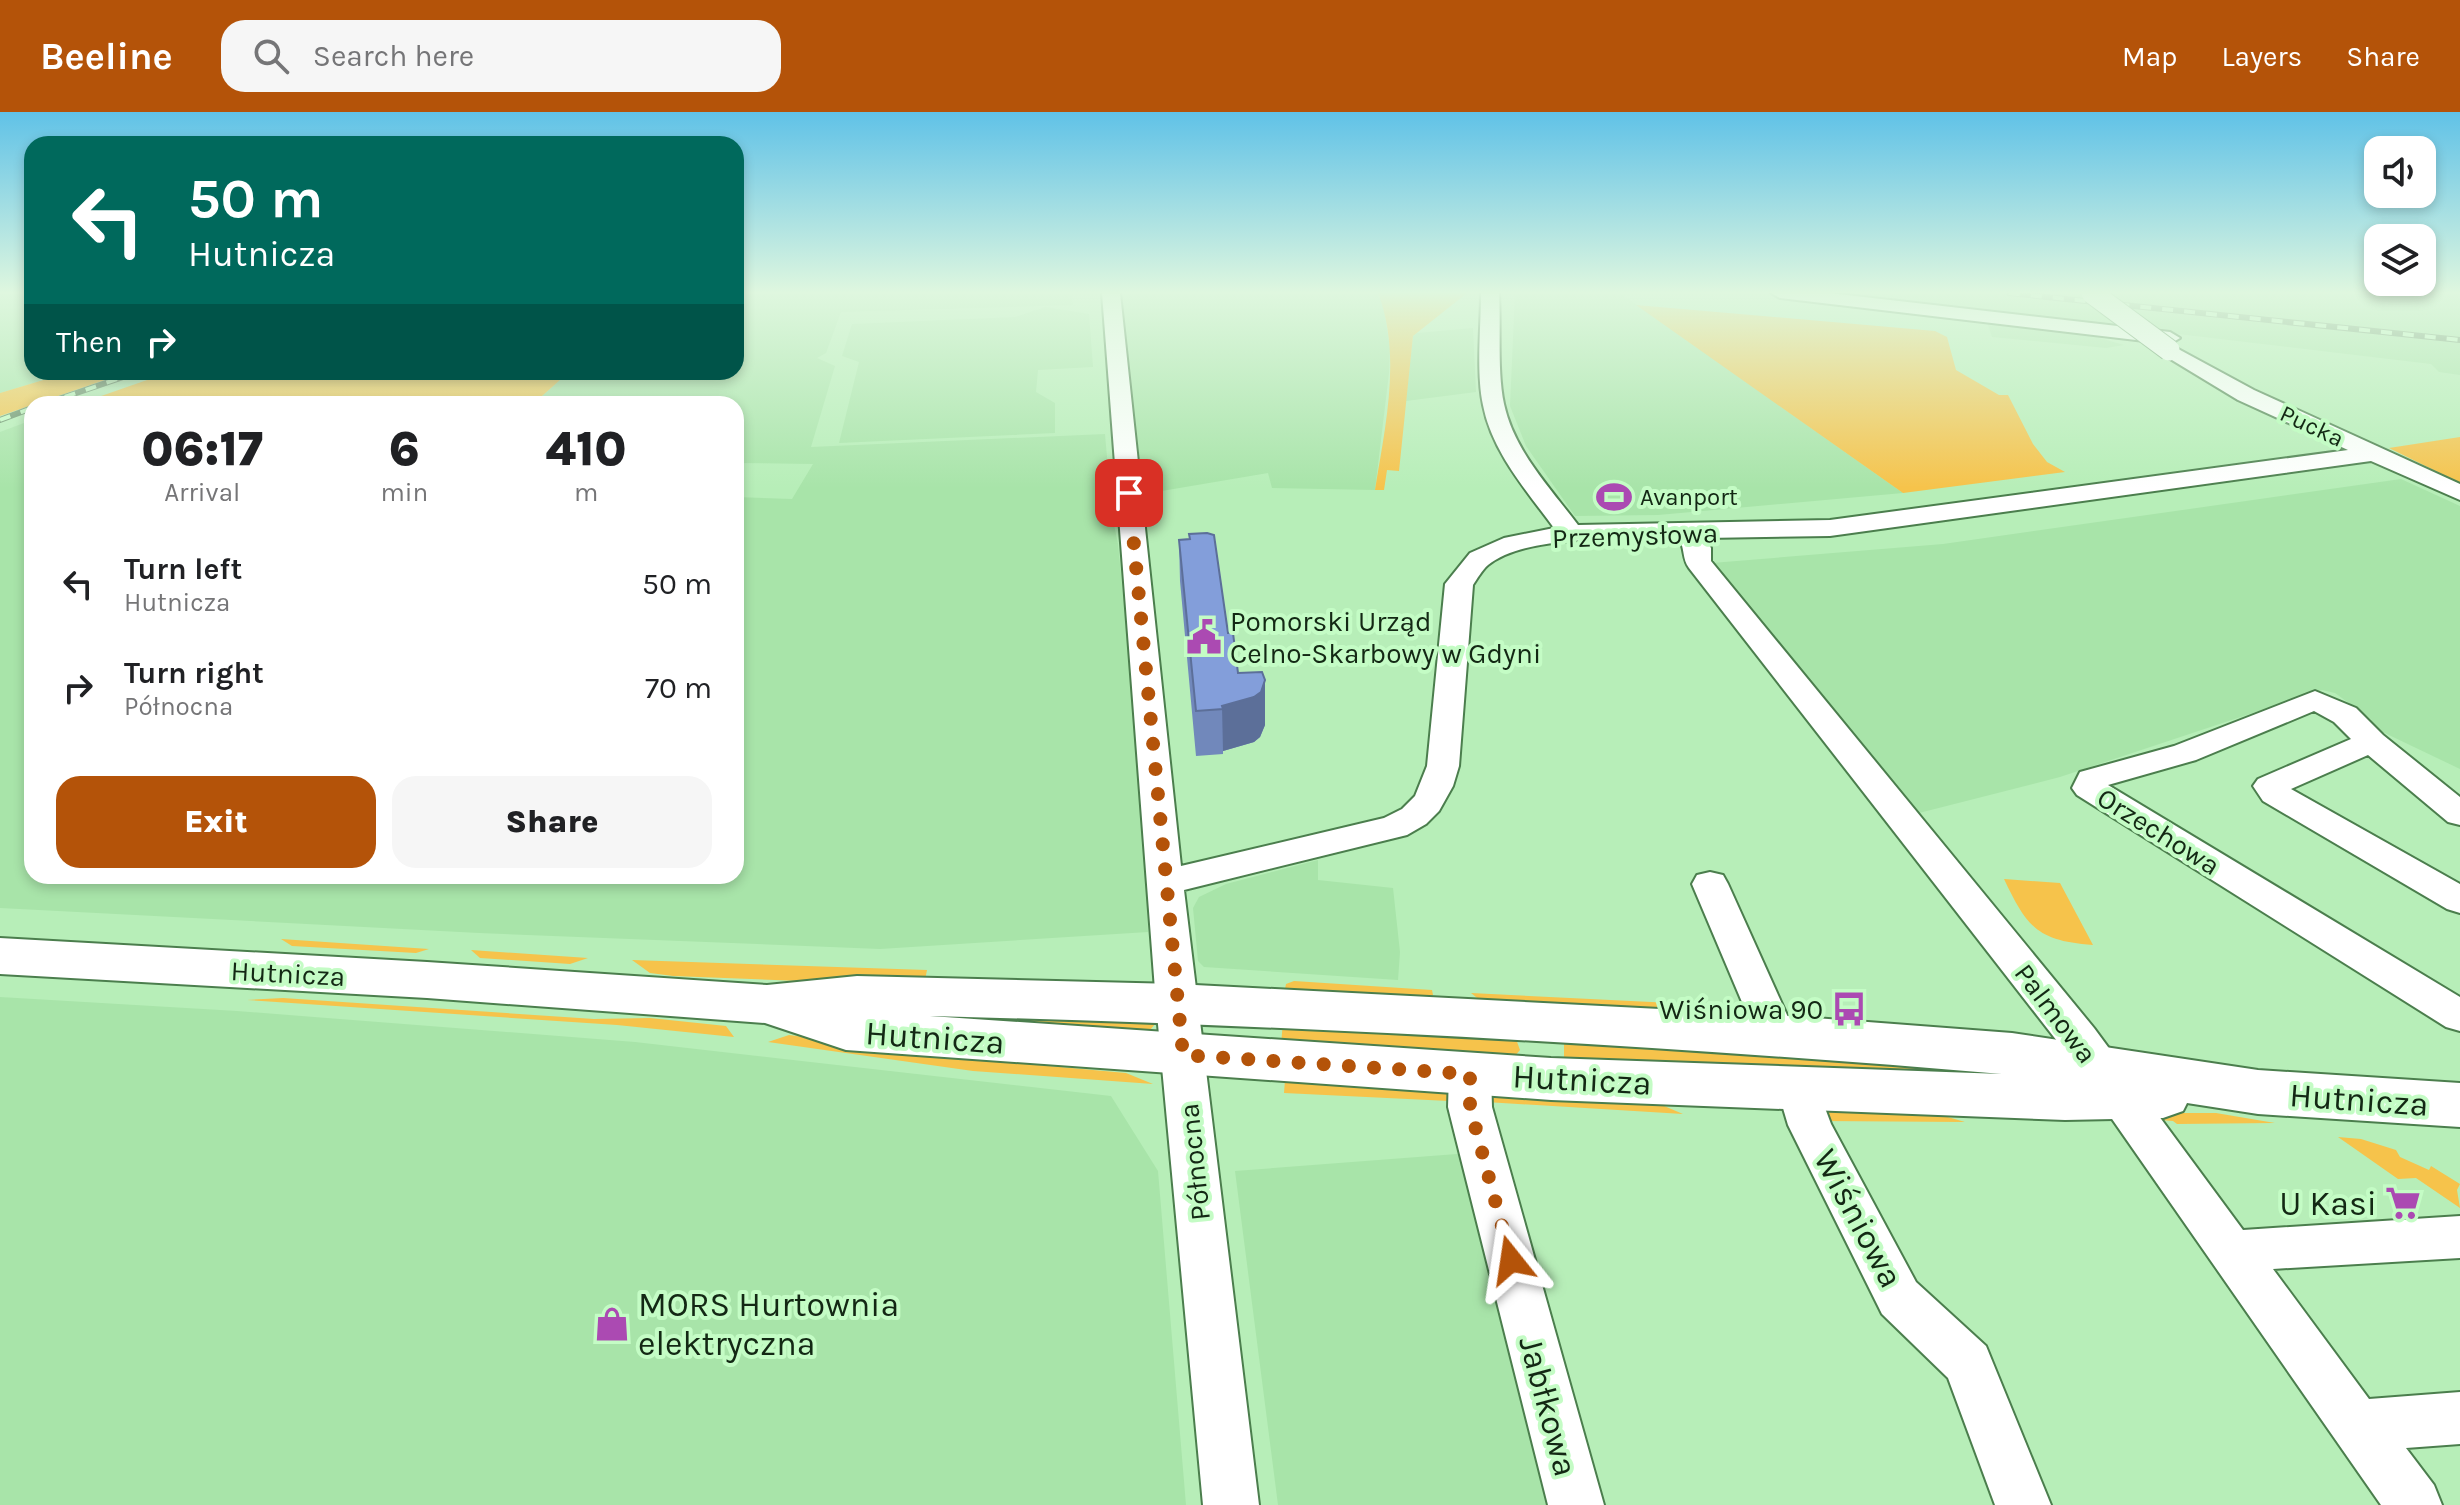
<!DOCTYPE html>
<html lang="en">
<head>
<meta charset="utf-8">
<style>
  body { margin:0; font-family:Karla,sans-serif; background:#f6f6f6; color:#202124; height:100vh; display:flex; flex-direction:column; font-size:30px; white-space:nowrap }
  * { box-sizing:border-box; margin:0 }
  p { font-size:26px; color:#757577 }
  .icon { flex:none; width:44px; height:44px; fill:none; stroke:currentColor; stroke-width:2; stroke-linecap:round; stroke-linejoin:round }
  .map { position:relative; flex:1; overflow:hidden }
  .side { position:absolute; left:24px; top:284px; width:720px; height:488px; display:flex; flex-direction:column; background:#fff; border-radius:24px; box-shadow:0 4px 12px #0003 }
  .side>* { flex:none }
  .banner { position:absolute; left:24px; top:24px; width:720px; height:244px; border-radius:24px; box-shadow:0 4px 12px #0003; background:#00695c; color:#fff; overflow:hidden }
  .controls { position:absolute; left:2364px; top:24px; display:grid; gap:16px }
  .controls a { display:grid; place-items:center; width:72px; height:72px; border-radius:16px; background:#fff; box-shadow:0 4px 12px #0003; font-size:40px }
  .pin { position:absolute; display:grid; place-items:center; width:68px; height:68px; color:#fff; margin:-34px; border-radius:16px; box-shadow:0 4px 12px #0006 }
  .me { position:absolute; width:88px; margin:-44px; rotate:345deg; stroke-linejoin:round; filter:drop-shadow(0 0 6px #0008) }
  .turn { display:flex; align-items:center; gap:28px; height:168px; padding:0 32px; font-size:36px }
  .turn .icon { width:104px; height:104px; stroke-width:2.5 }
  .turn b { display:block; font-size:56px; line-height:68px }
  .then { display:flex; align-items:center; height:76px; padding:0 32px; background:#0003; gap:16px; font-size:30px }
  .eta { display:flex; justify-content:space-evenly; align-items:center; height:136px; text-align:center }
  .eta b { font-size:48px; font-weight:800; line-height:56px }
  .button { display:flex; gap:16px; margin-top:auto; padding:16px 32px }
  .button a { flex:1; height:92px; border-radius:24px; background:#b45309; color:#fff; font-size:32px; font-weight:800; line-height:92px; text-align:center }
  .button a+a { background:#f6f6f6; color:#202124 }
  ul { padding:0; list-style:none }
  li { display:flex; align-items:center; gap:24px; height:104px; padding:0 32px }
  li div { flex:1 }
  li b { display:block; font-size:30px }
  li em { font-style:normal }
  header { display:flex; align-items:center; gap:48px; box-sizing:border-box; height:112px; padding:0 40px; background:#b45309; color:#fff }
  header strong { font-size:38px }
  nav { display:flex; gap:44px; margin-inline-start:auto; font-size:28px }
  .search { width:560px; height:72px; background:#f6f6f6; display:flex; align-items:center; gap:20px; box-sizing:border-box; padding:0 28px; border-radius:24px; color:#757577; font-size:30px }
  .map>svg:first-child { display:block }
  .built { fill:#a8e4a9 }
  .green { fill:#f6c34b }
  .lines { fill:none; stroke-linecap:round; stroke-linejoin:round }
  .minor-casing { stroke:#4b7e4d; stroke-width:4 }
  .major-casing { stroke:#4b7e4d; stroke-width:4 }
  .minor { fill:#fff; fill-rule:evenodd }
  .major { fill:#fff; fill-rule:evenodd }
  .rail-casing { stroke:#668c67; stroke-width:6 }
  .rail { stroke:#c4fcc5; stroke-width:4; stroke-dasharray:11; stroke-linecap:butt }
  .minor-bridge-casing { stroke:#4b7e4d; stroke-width:23; stroke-linecap:butt }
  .minor-bridge { stroke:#fff; stroke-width:21 }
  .wall { fill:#7188bb }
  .shaded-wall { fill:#5c6f99 }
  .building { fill:#839eda; stroke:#5c6f99; stroke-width:2 }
  .route { stroke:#b45309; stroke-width:14; stroke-dasharray:0 25.2 }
  .labels { text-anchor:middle; stroke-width:8; stroke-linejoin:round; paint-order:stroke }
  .far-street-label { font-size:24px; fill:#132814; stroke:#c4fcc5 }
  .far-poi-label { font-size:24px; fill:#132814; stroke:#c4fcc5; text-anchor:start }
  .street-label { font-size:28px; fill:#132814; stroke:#c4fcc5 }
  .poi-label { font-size:28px; fill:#132814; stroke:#c4fcc5; text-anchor:start }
  .near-street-label { font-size:34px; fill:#132814; stroke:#c4fcc5 }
  .near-poi-label { font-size:34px; fill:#132814; stroke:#c4fcc5; text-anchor:end }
</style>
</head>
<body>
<header>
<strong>Beeline</strong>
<div class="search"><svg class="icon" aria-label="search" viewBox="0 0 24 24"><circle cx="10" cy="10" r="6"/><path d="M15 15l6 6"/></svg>Search here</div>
<nav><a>Map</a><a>Layers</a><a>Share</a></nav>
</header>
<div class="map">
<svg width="2460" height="1393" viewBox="0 0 2460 1393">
  <rect width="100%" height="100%" fill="#b7eeb8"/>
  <path class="built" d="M 0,181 L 32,181 L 32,260 L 70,260 L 0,281 Z
    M 736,181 L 1071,181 L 1073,193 L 841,200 L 826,241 L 817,246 L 835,254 L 811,335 L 1105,322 L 1112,403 L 1118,432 L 1124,492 L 1146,754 L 1148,820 L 880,837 L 479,821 L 0,796 L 0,320 L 32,308 L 32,764 L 736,764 L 736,385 L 792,387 L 813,352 L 736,351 L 736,292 L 533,292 L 569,260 L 736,260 Z
    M 1119,181 L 1378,181 L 1384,197 L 1390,236 L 1389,261 L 1375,378 L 1272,376 L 1268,361 L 1144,382 Z
    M 1515,181 L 1620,181 L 1903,381 L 1658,403 L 1575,404 L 1526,334 L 1510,294 Z
    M 1833,181 L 2460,181 L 2460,263 L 2439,260 L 2431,252 Z
    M 1045,195 L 1089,202 L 1093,255 L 1038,258 L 1036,280 L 1055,291 L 1055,321 L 839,331 L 859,250 L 842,244 L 852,212 L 1015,205 Z
    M 1987,210 L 2079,220 L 2124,233 L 2106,236 L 1992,225 Z
    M 1473,216 L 1476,280 L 1406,289 L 1413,224 L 1417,221 Z
    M 2401,367 L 2460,394 L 2460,657 L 2368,613 L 2366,610 L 2372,608 L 2335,581 L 2322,578 L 2060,665 L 1919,701 L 1712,451 L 1943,432 Z
    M 1318,748 L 1318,768 L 1393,776 L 1400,840 L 1398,868 L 1204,855 L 1198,849 L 1193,796 L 1199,785 L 1226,772 Z
    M 0,885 L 237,899 L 635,930 L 1111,984 L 1158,1059 L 1186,1393 L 0,1393 Z
    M 1470,1041 L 1560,1393 L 1278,1393 L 1235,1059 Z"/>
  <path class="green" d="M 1378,181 L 1467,181 L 1413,224 L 1399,359 L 1387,358 L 1384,378 L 1375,378 C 1385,315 1402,243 1378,181 Z
    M 1636,193 L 1935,219 L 1947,225 L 1956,258 L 1999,283 L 2008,283 L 2033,332 L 2047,350 L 2065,360 L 1903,381 Z
    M 70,260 L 128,260 L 0,304 L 0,281 Z
    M 170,260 L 569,260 L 533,292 L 160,292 L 158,289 L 132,284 L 84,290 Z
    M 2460,325 L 2460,371 L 2389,336 Z
    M 2004,767 L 2060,771 L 2093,833 C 2037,829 2027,815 2004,767 Z
    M 281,827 L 429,837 L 416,841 L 292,834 Z
    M 471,838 L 588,846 L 570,852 L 480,846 Z
    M 632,848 L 927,858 L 925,868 L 877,872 L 673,864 L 650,861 Z
    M 1294,869 L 1432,878 L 1433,883 L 1412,885 L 1285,877 L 1286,872 Z
    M 1471,881 L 1753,895 L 1756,904 L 1481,889 Z
    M 283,886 L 594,907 L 650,906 L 726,914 L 734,925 L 617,913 L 247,888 Z
    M 786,893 L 1151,906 L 1155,912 L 1146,923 Z
    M 1283,909 L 1516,927 L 1520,938 L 1514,945 L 1281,933 Z
    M 789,923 L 959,946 L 1126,961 L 1153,972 L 973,959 L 768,930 Z
    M 1564,929 L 2040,959 L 2050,976 L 1564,948 Z
    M 1285,968 L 1449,979 L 1449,989 L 1284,981 Z
    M 1497,984 L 1657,991 L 1683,1002 L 1486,990 Z
    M 1824,999 L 1927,999 L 1965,1010 L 1820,1009 Z
    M 2159,1001 L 2216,1001 L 2275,1011 L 2177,1012 L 2173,1009 L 2160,1008 Z
    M 2338,1025 L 2361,1027 L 2396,1038 L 2400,1045 L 2429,1058 L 2431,1054 L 2460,1072 L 2457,1078 L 2460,1096 L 2416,1066 L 2398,1067 Z"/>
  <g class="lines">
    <g class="minor-casing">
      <path id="minor" d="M 1102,181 L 1120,181 L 1181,754 L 1384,706 L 1402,697 L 1415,684 L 1427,654 L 1445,472 L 1470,441 L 1504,426 L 1554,416 C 1527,379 1492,340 1483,293 C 1476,260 1481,215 1481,181 L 1499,181 C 1501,215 1497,259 1504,292 C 1514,339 1551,377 1578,413 L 1830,408 L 2348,338 L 2238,288 L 2162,242 L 2159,238 L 2169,232 L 2254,278 L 2460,372 L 2460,388 L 2371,349 L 1830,424 L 1705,426 L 1711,436 L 1711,449 L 2094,916 L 2243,1118 L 2460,1104 L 2460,1146 L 2273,1157 L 2369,1287 L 2460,1280 L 2460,1332 L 2406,1336 L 2434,1373 L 2442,1393 L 2381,1393 L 2064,938 L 1689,456 C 1682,447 1685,436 1679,427 C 1630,428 1527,421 1488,453 C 1482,458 1477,467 1473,473 L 1459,654 L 1453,674 L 1439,699 L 1426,712 L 1407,723 L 1184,778 L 1259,1393 L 1203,1393 L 1156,891 Z
        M 1771,181 L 1829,181 L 2170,220 L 2180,226 L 2170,232 L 1780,186 Z
        M 2315,579 L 2356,596 L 2383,623 L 2460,685 L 2460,713 L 2448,710 L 2368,643 L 2291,677 L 2460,772 L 2460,801 L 2447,797 L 2263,689 L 2253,674 L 2258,667 L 2351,627 L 2334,610 L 2314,599 L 2196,648 L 2108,673 L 2460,885 L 2460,919 L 2446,915 L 2077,683 L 2072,676 L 2080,660 L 2174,634 Z
        M 1710,760 L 1723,763 L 1728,772 L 1796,923 L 1790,934 L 1776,938 L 1762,934 L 1756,923 L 1692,772 L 1697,763 Z
        M 1470,946 L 1485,950 L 1491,962 L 1492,995 L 1604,1393 L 1548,1393 L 1448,995 L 1449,962 L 1455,950 Z
        M 1798,959 L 1813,964 L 1831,1012 L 1916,1170 L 1986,1234 L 2051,1393 L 1995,1393 L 1948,1266 L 1882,1202 L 1788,1013 L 1777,976 L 1783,964 Z"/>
    </g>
    <g class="major-casing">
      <path id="major" d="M 0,826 L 427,850 L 767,873 L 857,864 L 1176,872 L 1776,903 L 2012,921 L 2258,958 L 2460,971 L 2460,1015 L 2258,1002 L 2187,991 L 2183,999 L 2163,1006 L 2065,1008 L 1551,988 L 846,938 L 765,911 L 427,886 L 0,862 ZM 930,904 C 1287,913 1645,932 2002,962 L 1551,946 Z"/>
    </g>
    <use href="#minor" class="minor"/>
    <use href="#major" class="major"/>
    <g class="rail-casing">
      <path id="rail" d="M 2009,181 L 2460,228
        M 44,292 L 138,260
        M 0,308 L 32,296"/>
    </g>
    <use href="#rail" class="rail"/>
    <g class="minor-bridge-casing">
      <path id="minor-bridge" d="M 2092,181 L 2169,238"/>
    </g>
    <use href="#minor-bridge" class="minor-bridge"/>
  </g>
  <path class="wall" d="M 1179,428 L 1228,521 L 1238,561 L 1265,613 L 1260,625 L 1254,630 L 1223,639 L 1223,642 L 1196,644 L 1180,469 Z"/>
  <path class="shaded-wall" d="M 1265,568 L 1265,613 L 1260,625 L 1254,630 L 1223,639 L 1222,594 Z"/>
  <path class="building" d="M 1207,421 L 1214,423 L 1228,521 L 1233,521 L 1238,561 L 1262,560 L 1265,568 L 1261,580 L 1254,585 L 1222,594 L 1223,597 L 1196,599 L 1179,428 L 1190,427 L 1189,422 Z"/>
  <linearGradient id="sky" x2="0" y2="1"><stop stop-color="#60c2e7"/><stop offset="0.48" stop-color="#dff7df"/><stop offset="1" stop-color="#dff7df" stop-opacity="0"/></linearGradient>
  <rect width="2460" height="376" fill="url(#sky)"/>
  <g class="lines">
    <path class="route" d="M 1129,381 L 1183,943 L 1470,962 L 1470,995 L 1511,1148"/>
  </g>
  <defs>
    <g id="stadium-bare" transform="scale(2.76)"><path d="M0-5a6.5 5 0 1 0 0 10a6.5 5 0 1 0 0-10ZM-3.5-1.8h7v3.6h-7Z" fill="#ab4ab2" stroke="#c4fcc5" stroke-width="2.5" paint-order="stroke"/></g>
    <g id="civic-bare" transform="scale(2.76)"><path d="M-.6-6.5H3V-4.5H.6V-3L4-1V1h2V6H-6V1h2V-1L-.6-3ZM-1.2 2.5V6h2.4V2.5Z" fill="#ab4ab2" stroke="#c4fcc5" stroke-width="2.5" paint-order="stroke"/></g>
    <g id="bus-bare" transform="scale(2.76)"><path d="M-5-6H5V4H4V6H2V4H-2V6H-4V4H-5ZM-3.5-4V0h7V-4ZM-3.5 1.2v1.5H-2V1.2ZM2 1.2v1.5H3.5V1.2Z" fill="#ab4ab2" stroke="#c4fcc5" stroke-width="2.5" paint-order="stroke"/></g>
    <g id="supermarket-bare" transform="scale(2.76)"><path d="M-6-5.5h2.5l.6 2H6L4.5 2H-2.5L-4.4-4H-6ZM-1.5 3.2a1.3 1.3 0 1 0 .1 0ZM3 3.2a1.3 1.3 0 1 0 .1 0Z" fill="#ab4ab2" stroke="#c4fcc5" stroke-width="2.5" paint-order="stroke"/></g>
    <g id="shop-bare" transform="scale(2.76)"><path d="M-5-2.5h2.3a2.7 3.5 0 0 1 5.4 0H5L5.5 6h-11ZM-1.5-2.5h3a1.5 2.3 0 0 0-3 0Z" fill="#ab4ab2" stroke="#c4fcc5" stroke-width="2.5" paint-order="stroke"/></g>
  </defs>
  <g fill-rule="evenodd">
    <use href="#stadium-bare" x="1614" y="385"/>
    <use href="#civic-bare" x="1204" y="525"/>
    <use href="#bus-bare" x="1849" y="897"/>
    <use href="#supermarket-bare" x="2403" y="1091"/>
    <use href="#shop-bare" x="612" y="1212"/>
  </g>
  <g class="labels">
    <g class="far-street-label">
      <text transform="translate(2312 314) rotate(25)" y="8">Pucka</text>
    </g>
    <g class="far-poi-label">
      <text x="1640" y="393">Avanport</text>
    </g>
    <g class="street-label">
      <text transform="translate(1635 423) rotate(-2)" y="10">Przemysłowa</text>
      <text transform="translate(2159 719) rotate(32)" y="10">Orzechowa</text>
      <text transform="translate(288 861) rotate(3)" y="10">Hutnicza</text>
      <text transform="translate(2056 901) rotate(53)" y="10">Palmowa</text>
      <text transform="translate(1194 1050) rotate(-96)" y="10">Północna</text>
    </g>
    <g class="poi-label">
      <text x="1230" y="519">Pomorski Urząd<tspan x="1230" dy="32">Celno-Skarbowy w Gdyni</tspan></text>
      <text x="1823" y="907" text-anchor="end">Wiśniowa 90</text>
    </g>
    <g class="near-street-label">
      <text transform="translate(935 925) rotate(4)" y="12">Hutnicza</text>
      <text transform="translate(1582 967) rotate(3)" y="12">Hutnicza</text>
      <text transform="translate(2359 987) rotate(4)" y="12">Hutnicza</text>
      <text transform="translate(1859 1106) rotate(62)" y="12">Wiśniowa</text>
      <text transform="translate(1549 1294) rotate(75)" y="12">Jabłkowa</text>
    </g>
    <g class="near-poi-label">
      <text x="2377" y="1103">U Kasi</text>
      <text x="638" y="1204" text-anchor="start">MORS Hurtownia<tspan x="638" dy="39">elektryczna</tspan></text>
    </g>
  </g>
</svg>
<div class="controls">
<a><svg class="icon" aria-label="sound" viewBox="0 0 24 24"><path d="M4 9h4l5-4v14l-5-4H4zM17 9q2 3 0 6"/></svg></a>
<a><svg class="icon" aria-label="layers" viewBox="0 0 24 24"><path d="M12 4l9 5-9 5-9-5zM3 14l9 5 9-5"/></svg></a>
</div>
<div class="pin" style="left:1129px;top:381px;background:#d93025"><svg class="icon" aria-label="arrive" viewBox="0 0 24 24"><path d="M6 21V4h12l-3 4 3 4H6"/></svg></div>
<svg class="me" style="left:1511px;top:1148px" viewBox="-20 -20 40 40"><path d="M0-17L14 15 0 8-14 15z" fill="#b45309" stroke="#fff" stroke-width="4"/></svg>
<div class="banner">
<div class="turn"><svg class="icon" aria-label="left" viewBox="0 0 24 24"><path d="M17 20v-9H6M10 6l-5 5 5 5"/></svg><div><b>50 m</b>Hutnicza</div></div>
<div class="then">Then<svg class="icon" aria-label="right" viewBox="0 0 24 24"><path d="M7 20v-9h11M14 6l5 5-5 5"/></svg></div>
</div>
<section class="side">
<div class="eta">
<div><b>06:17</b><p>Arrival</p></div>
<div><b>6</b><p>min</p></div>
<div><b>410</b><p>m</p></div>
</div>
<ul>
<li><svg class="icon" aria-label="left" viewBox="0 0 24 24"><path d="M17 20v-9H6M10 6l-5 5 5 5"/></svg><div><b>Turn left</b><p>Hutnicza</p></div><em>50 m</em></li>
<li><svg class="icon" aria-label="right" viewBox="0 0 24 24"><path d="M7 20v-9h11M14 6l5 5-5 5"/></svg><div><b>Turn right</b><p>Północna</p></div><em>70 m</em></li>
</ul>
<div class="button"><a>Exit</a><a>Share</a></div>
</section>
</div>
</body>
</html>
